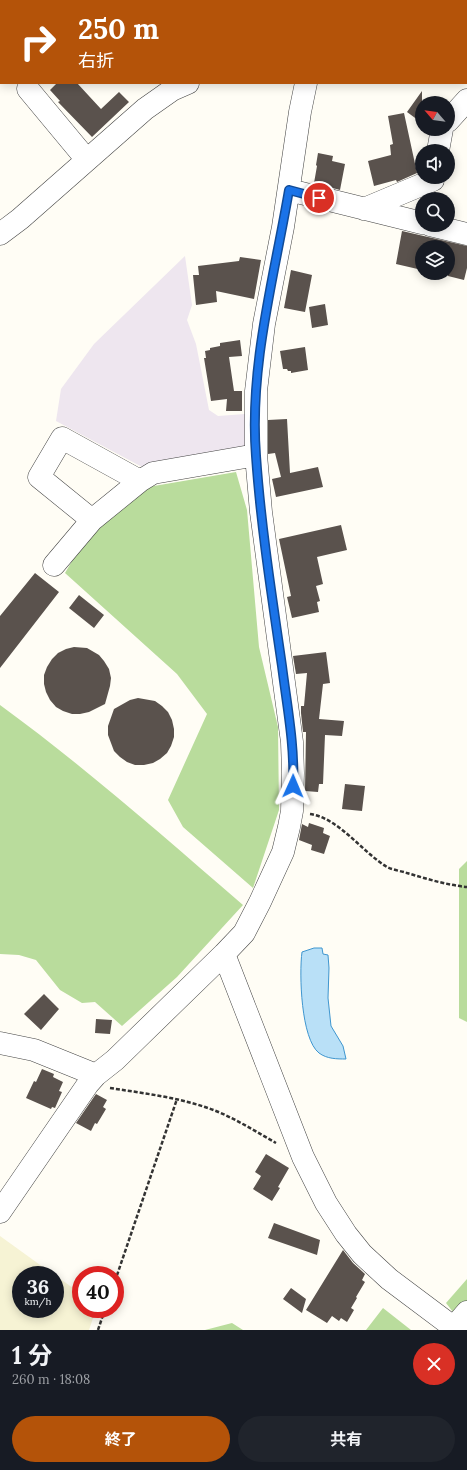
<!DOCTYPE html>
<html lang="ja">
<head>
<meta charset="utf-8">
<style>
  body { margin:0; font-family:Lora,"Noto Sans JP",serif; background:#20242c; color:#f1f3f6; height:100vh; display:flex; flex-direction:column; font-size:15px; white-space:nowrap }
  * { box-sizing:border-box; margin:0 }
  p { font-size:13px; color:#9ea1a6 }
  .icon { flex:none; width:22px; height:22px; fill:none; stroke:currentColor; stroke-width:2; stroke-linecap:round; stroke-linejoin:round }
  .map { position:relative; height:1330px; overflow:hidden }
  .side { display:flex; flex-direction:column; background:#171b24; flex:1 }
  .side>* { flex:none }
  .hud { position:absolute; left:0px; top:0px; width:467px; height:84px; box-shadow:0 2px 10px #0003; background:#b45309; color:#fff; overflow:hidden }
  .needle { width:26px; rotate:298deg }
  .buttons { position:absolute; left:415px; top:96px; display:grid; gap:8px }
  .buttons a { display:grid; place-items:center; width:40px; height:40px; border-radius:50%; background:#171b24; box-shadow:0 2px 10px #0003; font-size:20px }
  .speed { position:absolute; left:12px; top:1266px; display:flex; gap:8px; font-size:20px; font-weight:700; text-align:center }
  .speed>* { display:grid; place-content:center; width:52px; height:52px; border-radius:50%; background:#171b24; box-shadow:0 2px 10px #0003; line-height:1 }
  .speed small { font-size:10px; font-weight:400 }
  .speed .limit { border:6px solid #d22; background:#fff; color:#111 }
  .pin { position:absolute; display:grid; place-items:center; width:34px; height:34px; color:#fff; margin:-17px; border:2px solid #fff; border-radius:50%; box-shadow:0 1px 4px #0007 }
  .me { position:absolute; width:44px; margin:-22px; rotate:1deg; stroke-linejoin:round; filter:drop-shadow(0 0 3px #0008) }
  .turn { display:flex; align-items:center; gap:14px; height:84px; padding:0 12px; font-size:18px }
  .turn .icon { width:52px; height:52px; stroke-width:2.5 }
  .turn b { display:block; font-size:28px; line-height:34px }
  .round { display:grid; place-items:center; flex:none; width:42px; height:42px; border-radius:21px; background:#20242c }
  .head { display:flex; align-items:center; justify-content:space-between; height:68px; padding:0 12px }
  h1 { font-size:24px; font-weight:700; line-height:30px }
  .cta { display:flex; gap:8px; margin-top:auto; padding:8px 12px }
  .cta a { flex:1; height:46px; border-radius:24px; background:#b45309; color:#fff; font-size:16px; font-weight:700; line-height:46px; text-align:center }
  .cta a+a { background:#20242c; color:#f1f3f6 }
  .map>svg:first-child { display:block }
  .industrial { fill:#eee6ef }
  .farmland { fill:#f6f3d4 }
  .forest { fill:#b9dc9c }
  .water { fill:#b9e0f7; stroke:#3f96cf }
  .building { fill:#5a524d }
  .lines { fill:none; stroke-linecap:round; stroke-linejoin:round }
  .minor-casing { stroke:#444; stroke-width:23 }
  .path { stroke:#333; stroke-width:2.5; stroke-dasharray:4 2; stroke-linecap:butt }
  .minor { stroke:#fff; stroke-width:22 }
  .route-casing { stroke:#114b97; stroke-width:10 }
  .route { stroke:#1a73e8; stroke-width:7 }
</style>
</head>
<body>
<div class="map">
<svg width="467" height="1330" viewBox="0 0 467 1330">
  <rect width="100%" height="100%" fill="#fffdf5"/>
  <path class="industrial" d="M 185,256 L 192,305 L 187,320 L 196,344 L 209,410 L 218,416 L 245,414 L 245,448 L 144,468 L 56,421 L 61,389 L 94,344 Z"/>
  <path class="farmland" d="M 0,1236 L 54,1275 L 21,1275 L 21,1309 L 55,1309 L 55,1275 L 81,1294 L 81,1309 L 96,1309 L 89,1330 L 0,1330 Z"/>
  <path class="forest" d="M 236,472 L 247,510 L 259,647 L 278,727 L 279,810 L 253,888 L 183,827 L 168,800 L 207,714 L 177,674 L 65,573 L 86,537 L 148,487 Z
    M 0,705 C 85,767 163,836 243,905 L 177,977 L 122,1026 L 95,1002 L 82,1003 L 60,990 L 36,960 L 19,955 L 0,954 Z
    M 467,861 L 467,1022 L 459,1018 L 459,869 Z
    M 467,1279 L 467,1330 L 446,1303 Z
    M 383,1308 L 411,1330 L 366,1330 Z
    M 232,1323 L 243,1330 L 205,1330 Z"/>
  <path class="water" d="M 314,948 L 322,948 L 323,954 L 328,955 L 329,968 L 328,998 L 331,1026 L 343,1046 L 346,1059 C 337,1059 327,1059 319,1053 C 301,1039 299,974 302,952 Z"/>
  <path class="building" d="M 57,83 L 77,83 L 101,109 L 119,92 L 129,102 L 92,137 L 58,102 L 60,101 L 50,90 Z
    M 422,91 L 422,123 L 407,112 Z
    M 404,113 L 417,173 L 397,182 L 396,180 L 374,186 L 368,161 L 391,155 L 390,145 L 393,144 L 388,116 Z
    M 318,153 L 333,156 L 332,161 L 345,164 L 340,190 L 314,183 L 317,166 L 316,165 Z
    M 402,231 L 467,246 L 467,268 L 464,280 L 448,276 L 448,247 L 422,247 L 422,270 L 396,264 Z
    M 240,257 L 261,260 L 254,299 L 216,291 L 217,302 L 196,305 L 193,275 L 199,275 L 198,266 L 239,261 Z
    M 291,270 L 312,275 L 305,312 L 284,308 Z
    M 325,304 L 328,325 L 312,328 L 309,307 Z
    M 240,340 L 242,356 L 229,357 L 234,391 L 242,391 L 242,411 L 226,411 L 227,399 L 211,401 L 204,358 L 206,358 L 205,351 L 210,350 L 210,348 L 220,346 L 220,343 Z
    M 305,347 L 308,370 L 291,373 L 291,371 L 288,371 L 287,369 L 283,369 L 280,351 Z
    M 287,419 L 290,473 L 318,467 L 323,487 L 276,497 L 272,479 L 281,477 L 275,453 L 268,454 L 268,420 Z
    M 341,525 L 347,550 L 317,557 L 323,584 L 316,586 L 320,601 L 317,602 L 319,612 L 292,618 L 287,597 L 291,596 L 279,539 Z
    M 35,573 L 59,592 L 0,668 L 0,616 Z
    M 79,595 L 104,615 L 94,628 L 69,608 Z
    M 74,647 L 87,648 L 99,655 L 104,661 L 109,669 L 111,678 L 110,686 L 105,704 L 89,712 L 80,714 L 72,714 L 63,711 L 56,707 L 50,700 L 46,692 L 44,684 L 44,675 L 47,667 L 52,659 L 58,653 L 66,649 Z
    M 326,652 L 330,683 L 323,684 L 319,719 L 344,721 L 342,736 L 325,735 L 323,784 L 319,784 L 318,792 L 305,791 L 306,732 L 303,732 L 301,713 L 301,706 L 304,706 L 307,673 L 296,674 L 293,656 Z
    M 138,698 L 155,701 L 162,706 L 168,712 L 172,720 L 174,729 L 174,737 L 171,746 L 167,753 L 160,759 L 153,763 L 144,765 L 135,765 L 127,762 L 120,757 L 114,751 L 108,735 L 108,726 L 114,709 L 130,700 Z
    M 345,784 L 365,786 L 362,811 L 342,809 Z
    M 309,823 L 324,828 L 323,833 L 330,836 L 324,854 L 311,850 L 312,845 L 299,840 L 302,824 L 308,827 Z
    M 44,994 L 59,1009 L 41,1030 L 24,1014 Z
    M 96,1019 L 112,1020 L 110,1034 L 95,1033 Z
    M 42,1069 L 54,1074 L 53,1077 L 63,1082 L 59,1091 L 62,1092 L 55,1108 L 52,1107 L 51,1109 L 26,1098 L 34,1081 L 36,1082 Z
    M 96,1094 L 107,1100 L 103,1107 L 106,1109 L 97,1124 L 95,1123 L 91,1131 L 76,1123 Z
    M 266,1154 L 289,1168 L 278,1187 L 280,1188 L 272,1201 L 253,1189 L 261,1176 L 255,1172 Z
    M 274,1223 L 320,1240 L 317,1255 L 268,1238 Z
    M 343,1250 L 353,1263 L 365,1274 L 362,1280 L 365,1282 L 356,1297 L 357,1298 L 351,1308 L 354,1310 L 347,1322 L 341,1318 L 339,1321 L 332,1316 L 327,1323 L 306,1310 Z
    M 291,1288 L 306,1299 L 302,1313 L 283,1299 Z"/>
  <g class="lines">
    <g class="minor-casing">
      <path id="minor" d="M 324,1 L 324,0
        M 466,37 L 467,37
        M 306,83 L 300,112 L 283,227 L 264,324 L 256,391 L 256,455 L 261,512 L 292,742 L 293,773 L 292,811 L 289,827 L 283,852 L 260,902 L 244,933 L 224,954 L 303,1157 L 326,1203 L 346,1234 L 362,1254 L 389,1279 L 457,1330
        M 28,89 L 87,160
        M 448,121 L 467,100
        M 438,151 L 442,129
        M 289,190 L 422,223
        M 364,209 L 433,180 L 433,177
        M 430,225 L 467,234
        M 0,234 L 20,219 L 145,109 L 172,90 L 188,83
        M 92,520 L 39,477 L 62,438 L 140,481
        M 54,565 L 92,520 L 140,481 L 153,473 L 256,455
        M 0,1043 L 34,1050 L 96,1075
        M 0,1212 L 88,1084 L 96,1075 L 115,1060 L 224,954
        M 454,1327 L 467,1312"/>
    </g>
    <path class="path" d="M 41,0 L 41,1
      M 310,814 C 339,818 362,852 387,867 C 393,870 401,871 407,873 C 427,879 447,885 467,887
      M 110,1088 C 142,1093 175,1097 205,1107 C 230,1115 253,1130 276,1143
      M 115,1281 L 177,1099
      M 98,1330 L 105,1309"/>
    <use href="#minor" class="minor"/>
  </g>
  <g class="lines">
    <g class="route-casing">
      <path id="route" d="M 293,786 C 295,746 287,706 282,666 C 272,597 261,527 256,456 C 249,367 274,278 289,190 L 319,198"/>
    </g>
    <use href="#route" class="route"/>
  </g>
</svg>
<div class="buttons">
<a><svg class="needle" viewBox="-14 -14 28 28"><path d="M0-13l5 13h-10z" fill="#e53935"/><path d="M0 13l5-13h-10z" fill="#9ea1a6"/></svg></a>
<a><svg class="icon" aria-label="sound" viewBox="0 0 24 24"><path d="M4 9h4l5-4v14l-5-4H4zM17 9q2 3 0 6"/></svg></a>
<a><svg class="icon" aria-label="search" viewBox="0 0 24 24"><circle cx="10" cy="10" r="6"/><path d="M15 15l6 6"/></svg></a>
<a><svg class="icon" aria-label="layers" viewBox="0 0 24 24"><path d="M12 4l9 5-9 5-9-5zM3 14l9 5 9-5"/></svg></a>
</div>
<div class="speed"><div>36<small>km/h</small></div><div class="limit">40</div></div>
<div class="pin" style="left:319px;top:198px;background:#d93025"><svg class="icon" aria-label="arrive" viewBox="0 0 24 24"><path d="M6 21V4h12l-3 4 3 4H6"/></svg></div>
<svg class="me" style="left:293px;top:786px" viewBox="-20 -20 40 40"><path d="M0-17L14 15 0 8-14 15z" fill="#1a73e8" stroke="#fff" stroke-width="4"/></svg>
<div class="hud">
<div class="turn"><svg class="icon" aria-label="right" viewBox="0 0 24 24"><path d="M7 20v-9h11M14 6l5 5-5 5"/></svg><div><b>250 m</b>右折</div></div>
</div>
</div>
<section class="side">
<div class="head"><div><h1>1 分</h1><p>260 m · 18:08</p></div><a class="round" style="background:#d93025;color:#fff"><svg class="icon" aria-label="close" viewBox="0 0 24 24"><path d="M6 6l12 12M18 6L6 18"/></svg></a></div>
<div class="cta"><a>終了</a><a>共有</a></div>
</section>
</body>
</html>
